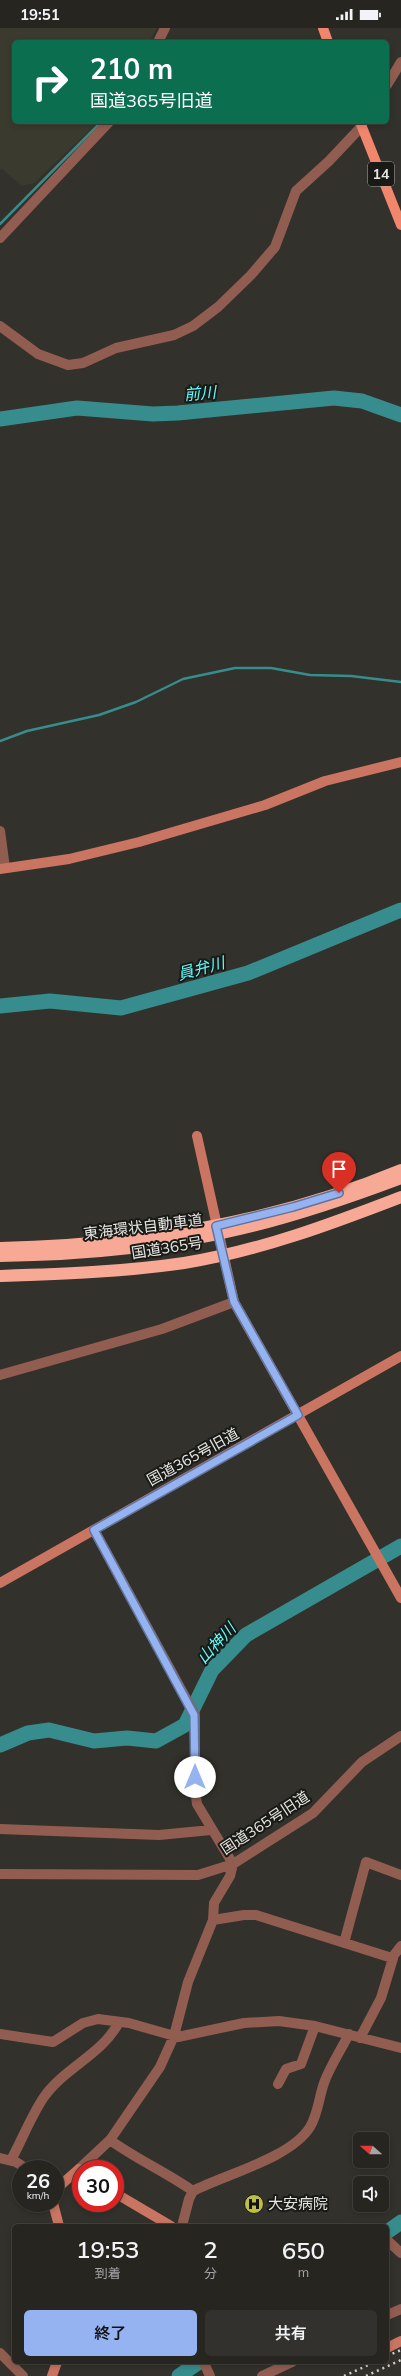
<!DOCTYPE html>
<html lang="ja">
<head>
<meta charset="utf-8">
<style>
  body { margin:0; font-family:Mulish,"Noto Sans JP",sans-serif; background:#32312d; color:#f1f3f6; height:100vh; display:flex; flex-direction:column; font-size:15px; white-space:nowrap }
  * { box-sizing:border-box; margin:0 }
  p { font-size:13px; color:#a4a5a5 }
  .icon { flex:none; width:22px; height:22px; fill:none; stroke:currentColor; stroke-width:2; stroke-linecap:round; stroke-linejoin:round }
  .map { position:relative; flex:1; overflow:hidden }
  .side { position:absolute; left:12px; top:2196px; width:377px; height:140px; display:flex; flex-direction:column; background:#262520; border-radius:6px; box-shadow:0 2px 6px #0003,0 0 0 1px #42423e }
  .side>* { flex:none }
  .banner { position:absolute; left:12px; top:12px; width:377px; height:84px; border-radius:6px; box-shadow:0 2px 6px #0003,0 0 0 1px #42423e; background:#0b6e4f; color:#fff; overflow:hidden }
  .needle { width:26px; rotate:291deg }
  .fabs { position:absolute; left:353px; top:2104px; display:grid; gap:8px }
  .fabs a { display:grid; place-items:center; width:36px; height:36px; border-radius:6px; background:#262520; box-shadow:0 2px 6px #0003,0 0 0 1px #42423e; font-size:20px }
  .speed { position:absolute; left:12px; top:2132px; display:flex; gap:8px; font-size:20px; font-weight:700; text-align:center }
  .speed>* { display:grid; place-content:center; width:52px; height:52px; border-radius:50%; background:#262520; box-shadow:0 2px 6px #0003,0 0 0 1px #42423e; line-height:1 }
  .speed small { font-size:10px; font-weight:400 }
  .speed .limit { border:6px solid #d22; background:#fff; color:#111 }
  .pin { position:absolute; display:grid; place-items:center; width:34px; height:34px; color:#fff; margin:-41px -17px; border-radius:50% 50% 50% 0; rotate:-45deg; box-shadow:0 0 4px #0007 }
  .pin .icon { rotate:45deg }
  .me { position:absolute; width:44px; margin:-22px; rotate:0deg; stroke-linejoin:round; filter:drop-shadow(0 0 3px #0008) }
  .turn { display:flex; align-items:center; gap:14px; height:84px; padding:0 12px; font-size:18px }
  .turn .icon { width:52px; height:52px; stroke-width:2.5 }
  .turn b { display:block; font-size:28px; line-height:34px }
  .eta { display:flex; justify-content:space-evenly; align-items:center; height:68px; text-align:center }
  .eta b { font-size:24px; font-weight:600; line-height:28px }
  .cta { display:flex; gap:8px; margin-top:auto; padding:8px 12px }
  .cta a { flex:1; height:46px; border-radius:6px; background:#95b2f1; color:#111; font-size:16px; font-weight:600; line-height:46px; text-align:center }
  .cta a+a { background:#32312d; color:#f1f3f6 }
  .status { display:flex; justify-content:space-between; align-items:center; height:28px; padding:0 20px; background:#262520; direction:ltr }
  .status svg { height:11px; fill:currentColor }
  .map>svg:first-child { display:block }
  .built { fill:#3b3a2e }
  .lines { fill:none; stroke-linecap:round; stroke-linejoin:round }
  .stream { stroke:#378d8d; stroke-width:2.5 }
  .river { stroke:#378d8d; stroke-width:15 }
  .street { stroke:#925d51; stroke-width:10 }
  .secondary { stroke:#c97561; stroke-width:10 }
  .primary { stroke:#f2866d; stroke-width:10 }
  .highway { stroke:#f8a996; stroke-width:12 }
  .rail { stroke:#d1d1cd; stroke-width:2.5; stroke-dasharray:2 4; stroke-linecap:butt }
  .highway-bridge { stroke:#f8a996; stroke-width:12 }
  .route-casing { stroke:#61749d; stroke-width:10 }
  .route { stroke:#95b2f1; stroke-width:7 }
  .labels { text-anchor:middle; stroke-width:4; stroke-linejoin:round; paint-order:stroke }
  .shield { fill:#191916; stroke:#a8a8a5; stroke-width:1 }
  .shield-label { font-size:14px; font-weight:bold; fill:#e6e6e2 }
  .street-label { font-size:15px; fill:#e6e6e2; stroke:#191916 }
  .poi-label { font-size:15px; fill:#e6e6e2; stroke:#191916; text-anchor:start }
  .water-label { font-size:16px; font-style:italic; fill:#5dfdfd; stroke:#191916 }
</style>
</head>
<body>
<div class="status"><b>19:51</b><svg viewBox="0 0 49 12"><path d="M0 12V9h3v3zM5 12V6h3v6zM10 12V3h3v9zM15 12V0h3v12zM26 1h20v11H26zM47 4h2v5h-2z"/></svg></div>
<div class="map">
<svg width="401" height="2348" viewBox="0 0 401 2348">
  <rect width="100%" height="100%" fill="#32312b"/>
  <path class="built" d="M 0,0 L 157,0 L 149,14 L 14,14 L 14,94 L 98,94 L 34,155 L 22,158 L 2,141 L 0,142 Z"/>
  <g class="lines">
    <path class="stream" d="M 0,196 L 101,94
      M 0,713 L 27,703 L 99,687 L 136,674 L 183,651 L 235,640 L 271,640 L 310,647 L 351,648 L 401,654"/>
    <path class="river" d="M 0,391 L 77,380 L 153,386 L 178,385 L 334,370 L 362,373 L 401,387
      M 0,978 L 50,973 L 121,980 L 248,945 L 401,882
      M 0,1717 L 28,1705 L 49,1702 L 94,1713 L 127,1710 L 156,1713 L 185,1697 L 212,1642 L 246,1607 L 401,1518
      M 387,2204 L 401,2194
      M 179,2348 L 199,2334"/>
    <path class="street" d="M 158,14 L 165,0
      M 387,57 L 401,34
      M 0,210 L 109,94
      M 0,298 L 38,326 L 68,337 L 83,335 L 116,320 L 174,307 L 193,298 L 218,279 L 251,247 L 275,219 L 296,163 L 329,133 L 362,98
      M 0,803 L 5,840
      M 0,1347 L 162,1301 L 234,1274
      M 0,1801 L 159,1807 L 211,1802
      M 0,1846 L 198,1847 L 233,1836 L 313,1785 L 362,1734 L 401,1708
      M 213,1892 L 244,1887 L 256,1887 L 392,1930
      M 344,1915 L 366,1834 L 401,1847
      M 0,2006 L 53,2014 L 83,1995 L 98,1991 L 129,1995 L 178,2009 L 244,1995 L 279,1993 L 315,1998 L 401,2020
      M 360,2010 L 381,1970 L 394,1927 L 401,1918
      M 278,2056 L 286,2041 L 301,2036 L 315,1998
      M 110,2112 C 136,2131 166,2144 193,2163
      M 0,2130 L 16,2134 L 27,2141
      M 11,2132 C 22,2112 31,2088 44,2069 C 64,2040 103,2026 119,1994
      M 79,2141 L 110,2112 L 160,2039 L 174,2008 L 188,1954 L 213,1892 L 214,1875 L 230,1848 L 233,1836 L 197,1776 L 195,1762 L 195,1687 L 94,1502
      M 182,2198 L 189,2171 L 193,2163 C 226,2146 291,2130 310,2099 C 318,2086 319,2069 324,2055 C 330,2038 341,2022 349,2006
      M 387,2212 L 401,2225
      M 387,2287 L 401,2281
      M 0,2325 L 23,2348
      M 206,2334 L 204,2335 L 210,2348
      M 262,2348 L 292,2334"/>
    <path class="secondary" d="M 0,841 L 69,831 L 139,814 L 265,777 L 325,753 L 401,734
      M 197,1108 L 234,1274 L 401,1570
      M 0,1555 L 401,1328
      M 55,2162 L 79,2141 L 81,2142
      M 115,2165 L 171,2198
      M 53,2175 L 59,2198
      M 387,2320 L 401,2313
      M 52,2348 L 57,2334"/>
    <path class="primary" d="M 323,0 L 328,14
      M 360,94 L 401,197"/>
    <path class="highway" d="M 0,1220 C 137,1217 273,1195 401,1142
      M 0,1248 C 61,1246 123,1244 184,1235 C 259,1223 331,1196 401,1169"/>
    <path class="rail" d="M 387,2328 L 401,2322
      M 344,2348 L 375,2334
      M 366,2348 L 401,2332"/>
    <path class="highway-bridge" d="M 0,1228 C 80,1227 162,1220 240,1201 C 295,1188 348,1170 401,1150"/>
  </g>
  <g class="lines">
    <g class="route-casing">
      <path id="route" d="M 195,1749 L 194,1687 L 94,1502 L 298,1387 L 234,1274 L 216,1198 L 293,1179 L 339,1165"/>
    </g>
    <use href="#route" class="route"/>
  </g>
  <defs>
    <g id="hospital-disc" transform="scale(1)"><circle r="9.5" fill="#bdbf43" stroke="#191916"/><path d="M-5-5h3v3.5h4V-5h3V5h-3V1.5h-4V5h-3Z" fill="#111"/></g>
  </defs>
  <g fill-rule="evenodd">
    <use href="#hospital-disc" x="254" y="2176"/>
  </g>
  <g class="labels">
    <rect class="shield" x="368" y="134" width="26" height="24" rx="3"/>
    <g class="shield-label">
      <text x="381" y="151">14</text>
    </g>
    <g class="street-label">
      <text transform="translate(143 1199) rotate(-7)" y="5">東海環状自動車道</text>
      <text transform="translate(167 1220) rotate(-9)" y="5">国道365号</text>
      <text transform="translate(193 1429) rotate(-29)" y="5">国道365号旧道</text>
      <text transform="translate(265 1795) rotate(-33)" y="5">国道365号旧道</text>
    </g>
    <g class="poi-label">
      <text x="268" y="2181">大安病院</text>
    </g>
    <g class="water-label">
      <text transform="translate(200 365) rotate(-5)" y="6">前川</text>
      <text transform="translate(201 940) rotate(-15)" y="6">員弁川</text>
      <text transform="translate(216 1615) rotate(-47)" y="6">山神川</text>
    </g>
  </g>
</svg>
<div class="fabs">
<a><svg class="needle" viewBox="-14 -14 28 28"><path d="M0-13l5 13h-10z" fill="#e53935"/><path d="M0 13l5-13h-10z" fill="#a4a5a5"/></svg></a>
<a><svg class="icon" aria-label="sound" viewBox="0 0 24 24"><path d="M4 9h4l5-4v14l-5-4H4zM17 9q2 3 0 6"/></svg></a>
</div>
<div class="speed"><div>26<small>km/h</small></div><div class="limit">30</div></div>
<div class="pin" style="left:339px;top:1165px;background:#d93025"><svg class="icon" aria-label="arrive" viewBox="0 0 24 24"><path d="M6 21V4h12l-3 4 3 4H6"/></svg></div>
<svg class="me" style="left:195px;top:1749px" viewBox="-20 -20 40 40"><circle r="19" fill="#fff"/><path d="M0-13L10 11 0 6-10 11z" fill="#95b2f1"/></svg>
<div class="banner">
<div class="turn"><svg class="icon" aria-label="right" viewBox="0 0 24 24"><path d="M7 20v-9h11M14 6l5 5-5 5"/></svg><div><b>210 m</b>国道365号旧道</div></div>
</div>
<section class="side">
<div class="eta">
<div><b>19:53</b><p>到着</p></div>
<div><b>2</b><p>分</p></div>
<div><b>650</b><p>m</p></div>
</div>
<div class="cta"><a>終了</a><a>共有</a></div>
</section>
</div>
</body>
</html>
